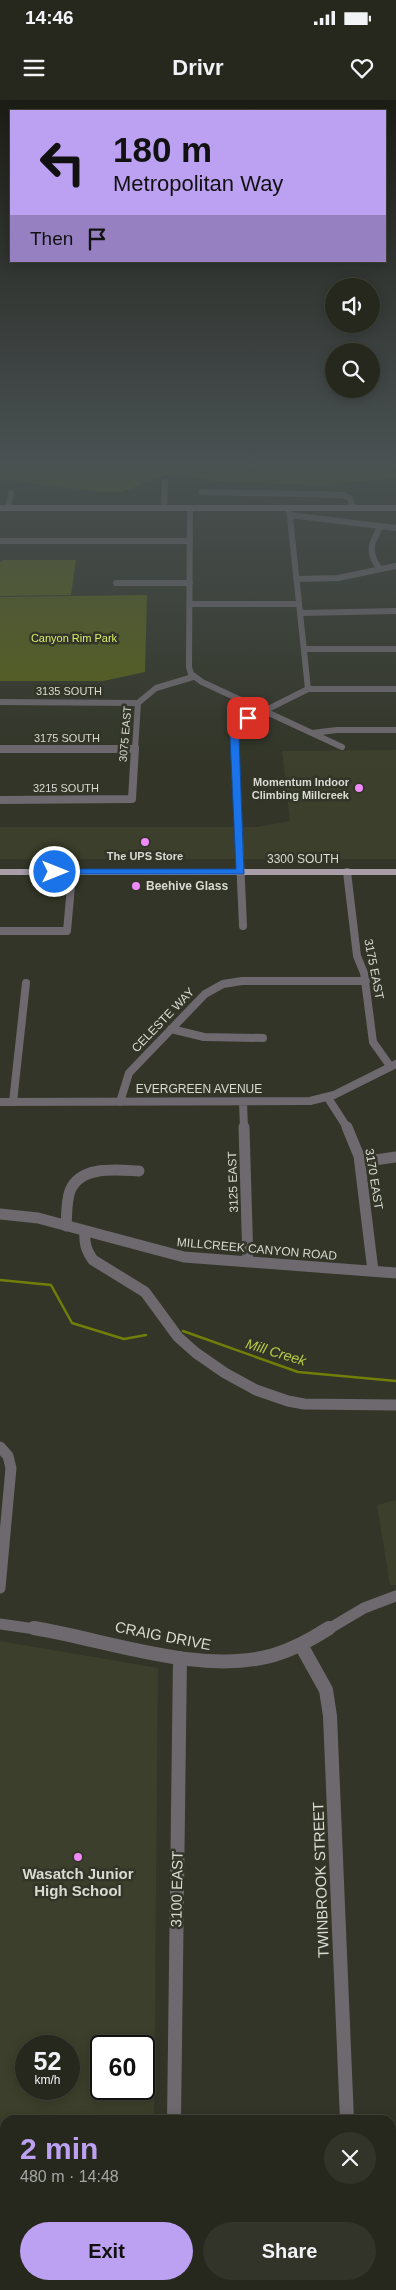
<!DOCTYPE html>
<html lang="en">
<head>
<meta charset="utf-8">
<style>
  body { margin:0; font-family:Arial,sans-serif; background:#32342a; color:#f1f3f6; height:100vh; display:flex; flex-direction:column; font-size:19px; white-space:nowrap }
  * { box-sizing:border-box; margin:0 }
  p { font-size:16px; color:#a4a6a4 }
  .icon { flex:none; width:28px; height:28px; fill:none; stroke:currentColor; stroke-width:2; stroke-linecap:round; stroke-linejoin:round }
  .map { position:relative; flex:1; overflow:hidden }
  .panel { position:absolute; left:0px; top:2015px; width:396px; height:175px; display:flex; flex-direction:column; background:#26281d; border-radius:15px 15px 0 0; box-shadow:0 2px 12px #0003,0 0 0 1px #42443b }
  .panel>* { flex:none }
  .hud { position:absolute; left:10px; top:10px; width:376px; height:152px; border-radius:0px; box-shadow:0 2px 12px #0003,0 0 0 1px #42443b; background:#bca0f2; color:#111; overflow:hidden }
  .controls { position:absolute; left:325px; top:178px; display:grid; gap:10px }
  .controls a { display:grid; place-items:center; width:55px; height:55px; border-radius:50%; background:#26281d; box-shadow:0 2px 12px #0003,0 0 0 1px #42443b; font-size:25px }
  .speed { position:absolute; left:15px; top:1935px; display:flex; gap:10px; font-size:25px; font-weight:700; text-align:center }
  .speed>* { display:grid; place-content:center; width:65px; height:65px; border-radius:50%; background:#26281d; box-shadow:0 2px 12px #0003,0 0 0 1px #42443b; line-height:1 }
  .speed small { font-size:12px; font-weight:400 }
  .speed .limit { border:2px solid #111; border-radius:8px; background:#fff; color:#111 }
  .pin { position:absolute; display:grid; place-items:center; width:42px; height:42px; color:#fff; margin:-21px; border-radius:10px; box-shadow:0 2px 8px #0006 }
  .me { position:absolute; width:55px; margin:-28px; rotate:90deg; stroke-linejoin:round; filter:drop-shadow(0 0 4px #0008) }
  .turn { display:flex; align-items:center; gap:18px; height:105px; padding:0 20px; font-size:22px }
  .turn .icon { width:65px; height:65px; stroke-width:2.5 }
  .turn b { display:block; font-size:35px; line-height:42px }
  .then { display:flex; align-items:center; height:48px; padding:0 20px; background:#0003; gap:10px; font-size:19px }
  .round { display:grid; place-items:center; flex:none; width:52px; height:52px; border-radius:26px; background:#32342a }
  .headline { display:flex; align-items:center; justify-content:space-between; height:85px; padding:0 20px }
  h1 { font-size:30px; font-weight:600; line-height:38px; color:#bca0f2 }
  .button { display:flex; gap:10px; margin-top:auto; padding:10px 20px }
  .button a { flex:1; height:58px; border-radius:30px; background:#bca0f2; color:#111; font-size:20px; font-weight:600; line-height:58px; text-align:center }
  .button a+a { background:#32342a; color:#f1f3f6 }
  .status { display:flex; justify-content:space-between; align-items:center; height:35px; padding:0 25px; background:#26281d; direction:ltr }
  .status svg { height:14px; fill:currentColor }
  header { display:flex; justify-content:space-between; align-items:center; height:65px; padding:0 20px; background:#26281d; font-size:22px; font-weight:600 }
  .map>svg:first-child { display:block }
  .built { fill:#3c3f2b; fill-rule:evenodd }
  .green { fill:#586215 }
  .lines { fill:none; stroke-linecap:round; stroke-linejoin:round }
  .stream { stroke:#717e09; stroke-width:2.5 }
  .street-far3 { stroke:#6e696e; stroke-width:6 }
  .street-far2 { stroke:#6e696e; stroke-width:8 }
  .street-far1 { stroke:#6e696e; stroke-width:11 }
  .street { stroke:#6e696e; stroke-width:14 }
  .secondary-far1 { stroke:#8f878f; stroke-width:6 }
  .secondary { stroke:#8f878f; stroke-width:14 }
  .primary { fill:#a89da9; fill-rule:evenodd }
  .route { fill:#1a73e8; stroke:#114b97 }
  .poi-dot { fill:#ee8bf8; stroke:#323527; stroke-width:2 }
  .labels { text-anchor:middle; stroke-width:5; stroke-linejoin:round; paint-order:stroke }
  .far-park-label { font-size:11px; fill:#d8ec69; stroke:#323527 }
  .far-street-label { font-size:11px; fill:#d9dbd3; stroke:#323527 }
  .far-poi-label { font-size:11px; font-weight:bold; fill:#d9dbd3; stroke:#323527; text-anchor:end }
  .street-label { font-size:12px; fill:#d9dbd3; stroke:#323527 }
  .poi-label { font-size:12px; font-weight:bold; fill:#d9dbd3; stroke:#323527; text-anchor:start }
  .water-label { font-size:14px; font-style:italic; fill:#b9cc47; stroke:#323527 }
  .near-street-label { font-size:15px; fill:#d9dbd3; stroke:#323527 }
  .near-poi-label { font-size:15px; font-weight:bold; fill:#d9dbd3; stroke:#323527 }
</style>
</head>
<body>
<div class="status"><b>14:46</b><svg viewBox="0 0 49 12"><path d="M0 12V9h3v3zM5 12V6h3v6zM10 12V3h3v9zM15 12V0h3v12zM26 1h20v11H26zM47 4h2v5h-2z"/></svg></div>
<header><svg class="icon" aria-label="menu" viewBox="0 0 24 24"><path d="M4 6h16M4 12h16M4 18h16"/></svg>Drivr<svg class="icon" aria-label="heart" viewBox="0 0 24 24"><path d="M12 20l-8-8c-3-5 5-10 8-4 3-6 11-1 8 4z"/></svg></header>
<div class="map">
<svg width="396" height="2190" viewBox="0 0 396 2190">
  <rect width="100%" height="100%" fill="#323527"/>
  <path class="built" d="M 396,650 L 396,759 L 0,759 L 0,727 L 257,727 L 290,721 L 282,651 Z
    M 396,1400 L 396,1485 L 390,1485 L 377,1405 Z
    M 0,1541 L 158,1568 L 154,2020 L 5,2020 L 5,2100 L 0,2100 ZM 26,1946 L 69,1946 L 69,1989 L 26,1989 ZM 101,1946 L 144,1946 L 144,1989 L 101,1989 Z"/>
  <path class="green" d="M 0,361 L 396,361 L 396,378 L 325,385 L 214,382 L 184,374 L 168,374 L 122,392 L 102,392 L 0,379 Z
    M 4,460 L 76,460 L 71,495 L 0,496 L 0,462 Z
    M 147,495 L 145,572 L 103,581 L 0,581 L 0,497 Z"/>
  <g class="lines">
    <path class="stream" d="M 0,1180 L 51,1185 L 72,1223 L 124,1239 L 146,1235
      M 183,1231 L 298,1272 L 396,1281"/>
    <path class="street-far3" d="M 202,392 L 343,395 L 350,398 L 353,408
      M 8,408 L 11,393
      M 164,408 L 165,382
      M 190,408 L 189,567 L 191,574 L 202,582 L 342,647
      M 289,408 L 308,589
      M 290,415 L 396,428
      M 0,441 L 190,441
      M 379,468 C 367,451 371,443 381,426
      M 297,479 L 338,478 L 396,466
      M 116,483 L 190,483
      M 190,504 L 299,504
      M 300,513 L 396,511
      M 304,549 L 396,549
      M 0,602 L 138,603
      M 312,633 L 337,630 L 396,630
      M 0,649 L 134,649
      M 135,649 L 138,603 L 156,588 L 193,577
      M 235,649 L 234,637 L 238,627 L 248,619 L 308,589 L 396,589"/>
    <path class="street-far2" d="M 235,648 L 243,826
      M 0,649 L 134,649
      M 0,700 L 132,699 L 135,648
      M 347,772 L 357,856 L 364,873 L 373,942 L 390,966
      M 0,831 L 67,831 L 73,764
      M 171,929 L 204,937 L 263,938
      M 328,998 L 348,1029
      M 0,1002 L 310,1001 L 334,995 L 396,964
      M 13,1002 L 26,883
      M 120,1002 L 129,973 L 205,894 L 223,884 L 242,881 L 366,881
      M 243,1002 L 244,1029"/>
    <path class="street-far1" d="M 244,1027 L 248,1162
      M 347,1027 L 359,1056 L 373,1171
      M 361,1062 L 396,1057
      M 0,1114 L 38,1118 L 184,1157 L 396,1173
      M 66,1126 C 67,1115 66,1102 70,1091 C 80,1065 117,1070 139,1071
      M 85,1131 C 84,1143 86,1150 93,1160 L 145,1192 L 178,1237 L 196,1253 L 225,1273 L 256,1290 L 288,1301 L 304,1304 L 396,1305
      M 0,1347 L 8,1356 L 11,1368 L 0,1488
      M 0,1524 L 42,1530
      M 327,1530 L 364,1508 L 396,1496"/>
    <path class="street" d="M 34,1528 C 107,1540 202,1576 274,1555 C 294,1549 312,1539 329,1528
      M 301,1545 L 326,1590 L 330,1616 L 347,2020
      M 174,2020 L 180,1558
      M 172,2185 L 172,2190
      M 355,2185 L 356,2190"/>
    <path class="secondary-far1" d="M 0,408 L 396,408"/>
    <path class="secondary" d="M 391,2112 L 396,2112
      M 0,2115 L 5,2115"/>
    <path class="primary" d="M 0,769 L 396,769 L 396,775 L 0,775 Z"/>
  </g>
  <linearGradient id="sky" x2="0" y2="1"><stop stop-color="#1c1d15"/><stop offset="0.54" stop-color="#495152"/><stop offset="1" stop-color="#495152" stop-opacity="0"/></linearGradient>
  <rect width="396" height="668" fill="url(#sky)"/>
  <path class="route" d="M 248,616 L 252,618 L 242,628 L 239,637 L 244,774 L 51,774 L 50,772 L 55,769 L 236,769 L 230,637 L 235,626 Z"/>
  <g class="poi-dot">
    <circle cx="359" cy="688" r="5"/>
    <circle cx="145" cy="742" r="5"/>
    <circle cx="136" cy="786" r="5"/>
    <circle cx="78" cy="1757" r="5"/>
  </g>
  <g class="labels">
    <g class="far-park-label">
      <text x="74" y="542">Canyon Rim Park</text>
    </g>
    <g class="far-street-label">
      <text x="69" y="595">3135 SOUTH</text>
      <text transform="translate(125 634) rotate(-85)" y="4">3075 EAST</text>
      <text x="67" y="642">3175 SOUTH</text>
      <text x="66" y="692">3215 SOUTH</text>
    </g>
    <g class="far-poi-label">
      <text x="349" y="686">Momentum Indoor<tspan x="349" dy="13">Climbing Millcreek</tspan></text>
      <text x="145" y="760" text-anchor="middle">The UPS Store</text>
    </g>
    <g class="street-label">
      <text x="303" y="763">3300 SOUTH</text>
      <text transform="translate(374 869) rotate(79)" y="4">3175 EAST</text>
      <text transform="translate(163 920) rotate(-46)" y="4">CELESTE WAY</text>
      <text x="199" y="993">EVERGREEN AVENUE</text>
      <text transform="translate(374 1079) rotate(81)" y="4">3170 EAST</text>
      <text transform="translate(233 1082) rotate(-92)" y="4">3125 EAST</text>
      <text transform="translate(257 1149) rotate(5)" y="4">MILLCREEK CANYON ROAD</text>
    </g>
    <g class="poi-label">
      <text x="146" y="790">Beehive Glass</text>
    </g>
    <g class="water-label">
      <text transform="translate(276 1252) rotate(17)" y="5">Mill Creek</text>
    </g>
    <g class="near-street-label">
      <text transform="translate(163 1536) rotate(11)" y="5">CRAIG DRIVE</text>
      <text transform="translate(321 1780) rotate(-92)" y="5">TWINBROOK STREET</text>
      <text transform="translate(177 1789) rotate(-89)" y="5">3100 EAST</text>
    </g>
    <g class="near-poi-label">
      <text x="78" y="1779">Wasatch Junior<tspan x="78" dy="17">High School</tspan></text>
    </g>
  </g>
</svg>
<div class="controls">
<a><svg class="icon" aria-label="sound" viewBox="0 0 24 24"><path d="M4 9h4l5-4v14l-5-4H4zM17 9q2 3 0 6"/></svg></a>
<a><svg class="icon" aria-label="search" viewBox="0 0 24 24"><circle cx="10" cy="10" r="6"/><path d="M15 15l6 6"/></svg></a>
</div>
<div class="speed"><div>52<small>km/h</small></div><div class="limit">60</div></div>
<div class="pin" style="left:248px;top:618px;background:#d93025"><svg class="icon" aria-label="arrive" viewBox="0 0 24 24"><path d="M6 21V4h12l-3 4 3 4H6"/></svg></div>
<svg class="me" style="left:55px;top:772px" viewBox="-20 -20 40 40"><circle r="17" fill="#1a73e8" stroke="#fff" stroke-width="3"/><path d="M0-11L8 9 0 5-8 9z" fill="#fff"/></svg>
<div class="hud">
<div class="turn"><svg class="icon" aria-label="left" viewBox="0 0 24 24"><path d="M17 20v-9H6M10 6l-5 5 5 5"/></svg><div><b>180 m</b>Metropolitan Way</div></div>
<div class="then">Then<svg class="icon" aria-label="arrive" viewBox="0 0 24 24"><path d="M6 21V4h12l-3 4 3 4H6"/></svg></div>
</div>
<section class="panel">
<div class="headline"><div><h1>2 min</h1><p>480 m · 14:48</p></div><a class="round"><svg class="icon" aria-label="close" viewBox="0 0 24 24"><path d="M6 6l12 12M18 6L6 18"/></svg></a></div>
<div class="button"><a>Exit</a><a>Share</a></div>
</section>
</div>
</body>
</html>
